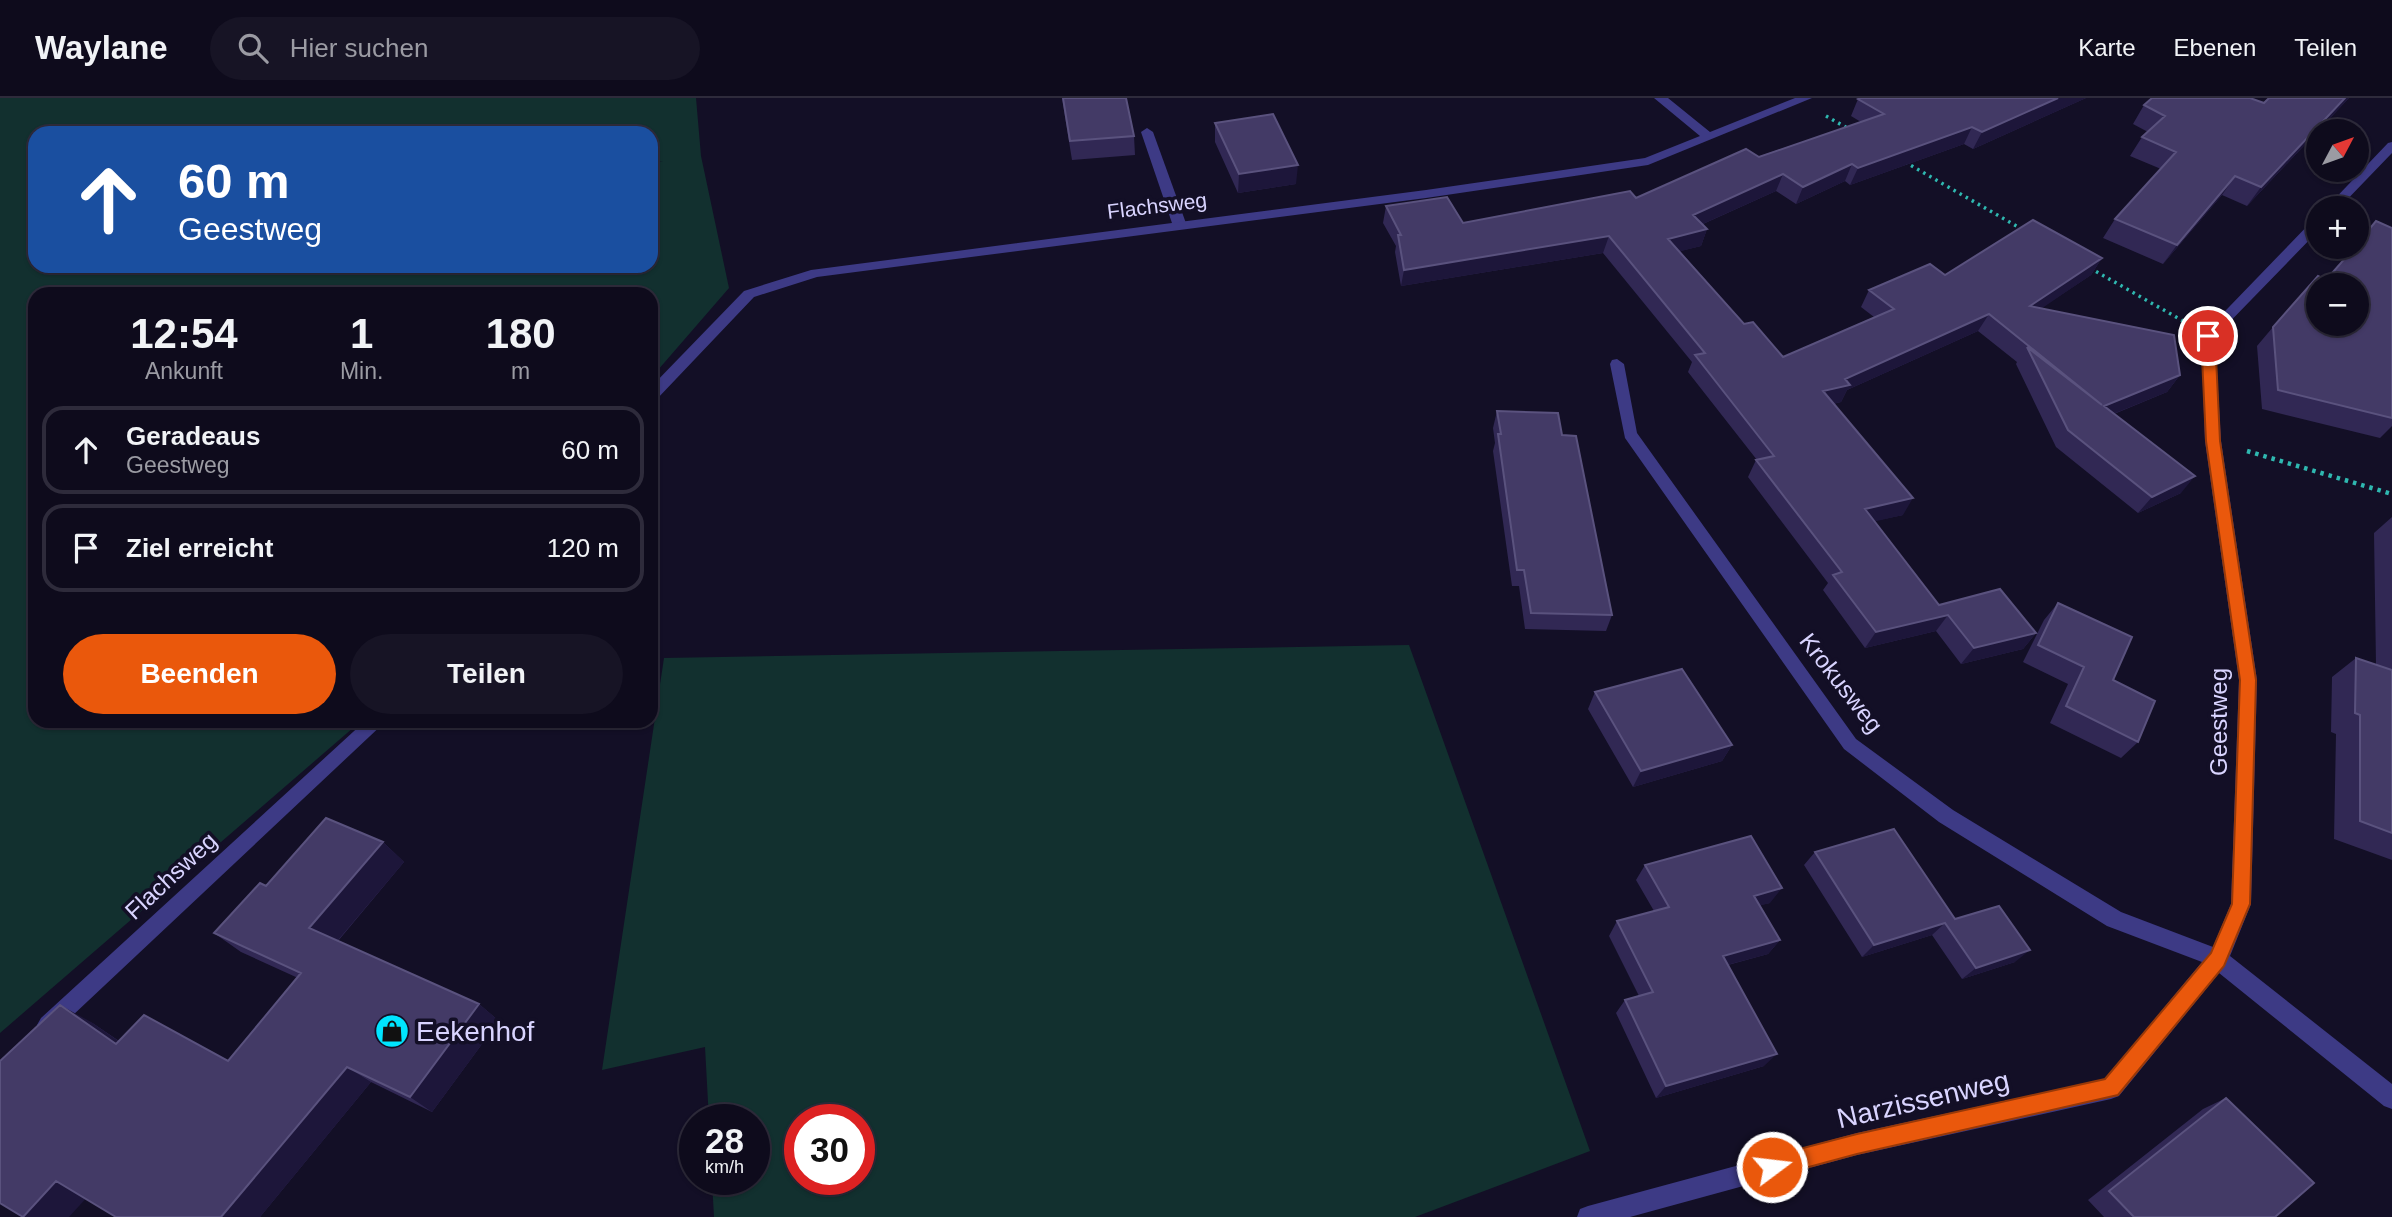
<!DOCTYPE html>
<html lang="de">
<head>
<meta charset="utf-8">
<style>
  body { margin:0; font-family:Arial,sans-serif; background:#171425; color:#f1f3f6; height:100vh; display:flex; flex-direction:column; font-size:26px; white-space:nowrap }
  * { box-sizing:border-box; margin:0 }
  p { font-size:23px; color:#9b9ba3 }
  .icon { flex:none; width:38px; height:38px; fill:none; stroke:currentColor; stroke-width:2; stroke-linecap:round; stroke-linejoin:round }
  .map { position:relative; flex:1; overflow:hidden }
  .drawer { position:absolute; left:28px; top:189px; width:630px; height:441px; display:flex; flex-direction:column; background:#0e0b1c; border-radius:21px; box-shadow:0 2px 5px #0004,0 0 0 2px #2e2b3b }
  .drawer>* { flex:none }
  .top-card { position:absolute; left:28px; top:28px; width:630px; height:147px; border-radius:21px; box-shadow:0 2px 5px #0004,0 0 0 2px #2e2b3b; background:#1a4fa0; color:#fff; overflow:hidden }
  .needle { width:46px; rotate:49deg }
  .tools { position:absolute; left:2306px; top:21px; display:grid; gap:14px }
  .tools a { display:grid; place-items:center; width:63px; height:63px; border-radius:50%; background:#0e0b1c; box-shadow:0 2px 5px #0004,0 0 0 2px #2e2b3b; font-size:35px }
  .speed { position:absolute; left:679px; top:1006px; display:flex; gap:14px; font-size:35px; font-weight:700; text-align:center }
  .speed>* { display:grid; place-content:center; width:91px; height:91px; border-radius:50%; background:#0e0b1c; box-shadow:0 2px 5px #0004,0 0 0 2px #2e2b3b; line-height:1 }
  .speed small { font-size:18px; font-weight:400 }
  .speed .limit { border:10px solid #d22; background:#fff; color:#111 }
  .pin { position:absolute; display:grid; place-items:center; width:60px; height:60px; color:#fff; margin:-30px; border:4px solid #fff; border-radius:50%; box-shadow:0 2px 7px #0007 }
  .me { position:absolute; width:77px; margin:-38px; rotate:75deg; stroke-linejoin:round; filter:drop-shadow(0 0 5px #0008) }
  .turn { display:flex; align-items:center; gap:24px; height:147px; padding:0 35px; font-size:32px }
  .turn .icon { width:91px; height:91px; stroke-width:2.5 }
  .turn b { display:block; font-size:49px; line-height:60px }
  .eta { display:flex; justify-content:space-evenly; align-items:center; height:119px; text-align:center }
  .eta b { font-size:42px; font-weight:600; line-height:49px }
  .primary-button { display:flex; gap:14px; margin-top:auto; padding:14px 35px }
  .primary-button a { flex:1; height:80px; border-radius:42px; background:#ea580c; color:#fff; font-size:28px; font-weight:600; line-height:80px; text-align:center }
  .primary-button a+a { background:#171425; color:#f1f3f6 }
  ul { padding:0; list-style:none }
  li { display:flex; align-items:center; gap:21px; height:88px; margin:0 14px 10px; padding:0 21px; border:4px solid #2e2b3b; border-radius:21px }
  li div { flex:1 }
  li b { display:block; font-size:26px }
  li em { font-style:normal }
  header { display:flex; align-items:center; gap:42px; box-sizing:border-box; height:98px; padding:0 35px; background:#0e0b1c; border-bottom:2px solid #2e2b3b }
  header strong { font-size:33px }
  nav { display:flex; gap:38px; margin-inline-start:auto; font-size:24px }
  .search { width:490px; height:63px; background:#171425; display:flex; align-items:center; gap:18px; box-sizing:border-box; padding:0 24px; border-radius:38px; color:#9b9ba3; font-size:26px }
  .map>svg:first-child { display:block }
  .green { fill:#12302f; fill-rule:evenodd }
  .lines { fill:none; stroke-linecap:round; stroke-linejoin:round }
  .path-far1 { stroke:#2fb8b0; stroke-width:3.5; stroke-dasharray:2.5 4.5; stroke-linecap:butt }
  .path { stroke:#2fb8b0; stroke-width:4.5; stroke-dasharray:3.5 5; stroke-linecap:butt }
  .lane { fill:#3d3a85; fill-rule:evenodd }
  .street { fill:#3d3a85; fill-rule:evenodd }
  .wall { fill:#312854 }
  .shaded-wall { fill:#1d163a }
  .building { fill:#433a66; stroke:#5a527e; stroke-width:2; fill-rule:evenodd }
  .route { fill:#ea580c; stroke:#983908; stroke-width:2 }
  .labels { text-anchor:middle; stroke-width:7; stroke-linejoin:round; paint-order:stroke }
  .far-street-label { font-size:21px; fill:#d9d4ff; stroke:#130f26 }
  .street-label { font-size:24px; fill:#d9d4ff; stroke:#130f26 }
  .near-poi-label { font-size:28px; fill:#d9d4ff; stroke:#130f26; text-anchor:start }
  .near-street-label { font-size:28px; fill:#d9d4ff; stroke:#130f26 }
</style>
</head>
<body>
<header>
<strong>Waylane</strong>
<div class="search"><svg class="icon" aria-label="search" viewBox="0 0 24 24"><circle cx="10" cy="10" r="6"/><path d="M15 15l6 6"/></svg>Hier suchen</div>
<nav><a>Karte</a><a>Ebenen</a><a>Teilen</a></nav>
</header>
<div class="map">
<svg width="2392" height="1119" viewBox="0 0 2392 1119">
  <rect width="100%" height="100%" fill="#130f26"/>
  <path class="green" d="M 0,0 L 696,0 L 701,58 L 729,190 L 651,280 L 651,196 L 35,196 L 35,623 L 361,623 L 0,935 ZM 35,35 L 651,35 L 651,64 L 663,63 L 651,65 L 651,168 L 35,168 Z
    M 1409,547 L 1590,1053 L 1415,1119 L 714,1119 L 712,1082 L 754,1082 L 754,1022 L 709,1022 L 705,949 L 602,972 L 664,560 ZM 800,1022 L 859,1022 L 859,1082 L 800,1082 Z"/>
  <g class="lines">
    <path class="path-far1" d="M 1826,18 L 1849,31
      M 1905,64 L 2025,133
      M 2090,170 L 2183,223"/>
    <path class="path" d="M 2247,353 L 2392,396"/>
    <path class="lane" d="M 1147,30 L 1153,34 L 1187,128 L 1185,131 L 1175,131 L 1173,128 L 1141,34 Z"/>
    <path class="street" d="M 1654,0 L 1668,0 L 1710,34 L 1795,0 L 1812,0 L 1648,67 L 1426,100 L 817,179 L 754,199 L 656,302 L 651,303 L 651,289 L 744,193 L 811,172 L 1426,92 L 1645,60 L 1700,38 Z
      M 2392,44 L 2392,55 L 2339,110 L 2326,110 L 2388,45 Z
      M 2319,120 L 2319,132 L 2215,239 L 2221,343 L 2257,582 L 2251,806 L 2230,858 L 2392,986 L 2392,1011 L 2384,1008 L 2219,875 L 2119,998 L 2111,1001 L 1857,1057 L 1630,1119 L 1577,1119 L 1580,1111 L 1588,1108 L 1857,1035 L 2105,981 L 2202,864 L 2107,828 L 1939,724 L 1844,651 L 1625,340 L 1610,266 L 1612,262 L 1617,261 L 1624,266 L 1637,335 L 1856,641 L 1953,712 L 2121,814 L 2213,849 L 2231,806 L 2239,582 L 2205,343 L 2201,238 L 2314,121 Z
      M 365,623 L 386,623 L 55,934 L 48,937 L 41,934 L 37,927 L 41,920 Z"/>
  </g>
  <path class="wall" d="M 1062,0 L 1126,0 L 1134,38 L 1135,57 L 1072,62 Z
    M 2086,0 L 1973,51 L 1964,46 L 1850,87 L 1845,83 L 1796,106 L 1776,93 L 1703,126 L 1707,131 L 1701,148 L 1680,153 L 1744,226 L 1783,259 L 1874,219 L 1861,209 L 1869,192 L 1945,177 L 2102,160 L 2091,177 L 2041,210 L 2180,277 L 2167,294 L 2114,316 L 2181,395 L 2138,415 L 2056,349 L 2016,266 L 2017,264 L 1978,233 L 1847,292 L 1841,304 L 1833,306 L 1903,417 L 1874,423 L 1939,507 L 2036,535 L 2023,551 L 1961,566 L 1936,533 L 1865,550 L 1823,492 L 1828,485 L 1748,379 L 1756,362 L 1757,362 L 1688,274 L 1692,264 L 1603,155 L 1401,188 L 1395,154 L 1396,148 L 1383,125 L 1386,108 L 1463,125 L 1636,100 L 1861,24 L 1851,18 L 1858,1 Z
    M 2349,0 L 2247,108 L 2222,97 L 2163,166 L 2103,140 L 2115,121 L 2161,71 L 2130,58 L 2142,39 L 2148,34 L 2133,26 L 2144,7 L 2264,5 Z
    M 1215,25 L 1296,86 L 1238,95 L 1215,44 Z
    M 2392,130 L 2392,328 L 2380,340 L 2262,311 L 2257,248 L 2273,229 L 2326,182 Z
    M 1497,313 L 1562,337 L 1612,517 L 1606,533 L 1525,531 L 1519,488 L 1512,488 L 1493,353 L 1495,345 L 1493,330 Z
    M 2392,419 L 2392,762 L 2334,741 L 2336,636 L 2331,634 L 2332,579 L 2356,560 L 2376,567 L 2374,435 Z
    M 2058,505 L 2113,582 L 2138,644 L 2121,660 L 2050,625 L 2068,586 L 2023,564 L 2044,522 Z
    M 1595,594 L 1732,647 L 1722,663 L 1633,689 L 1588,611 Z
    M 383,744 L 404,764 L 338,843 L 479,906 L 499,923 L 432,1014 L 371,984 L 260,1119 L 91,924 L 119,943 L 228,963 L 298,880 L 241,854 L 214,835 L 266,788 Z
    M 1815,754 L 1955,821 L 2015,864 L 1962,881 L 1932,837 L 1862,859 L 1804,767 Z
    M 1645,767 L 1770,805 L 1760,807 L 1780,842 L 1768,856 L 1728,867 L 1764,968 L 1656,1000 L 1616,915 L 1625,902 L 1639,898 L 1609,838 L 1617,823 L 1654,813 L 1636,782 Z
    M 2226,1000 L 2275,1119 L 2104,1119 L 2088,1102 L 2203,1011 Z"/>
  <path class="shaded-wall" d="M 2058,0 L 2086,0 L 1973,51 L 1982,34 Z
    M 2345,0 L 2349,0 L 2247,108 L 2261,89 Z
    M 1972,29 L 1964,46 L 1850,87 L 1858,70 Z
    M 1852,66 L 1845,83 L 1796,106 L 1803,89 Z
    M 1298,67 L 1296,86 L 1238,95 L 1239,76 Z
    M 1783,76 L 1776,93 L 1687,133 L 1693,117 Z
    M 2235,78 L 2222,97 L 2163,166 L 2177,147 Z
    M 1707,131 L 1701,148 L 1662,158 L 1668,141 Z
    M 1609,138 L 1603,155 L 1401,188 L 1404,172 Z
    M 2102,160 L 2091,177 L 2020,225 L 2030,208 Z
    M 1989,216 L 1978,233 L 1847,292 L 1841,304 L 1814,310 L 1823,293 L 1845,281 Z
    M 2180,277 L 2167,294 L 2091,325 L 2104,308 Z
    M 2195,378 L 2181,395 L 2138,415 L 2152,399 Z
    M 1913,400 L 1903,417 L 1855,428 L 1865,411 Z
    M 1948,517 L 1936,533 L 1865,550 L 1876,534 Z
    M 2036,535 L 2023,551 L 1961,566 L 1974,550 Z
    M 1732,647 L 1722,663 L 1633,689 L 1641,673 Z
    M 383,744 L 404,764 L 333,848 L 309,830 Z
    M 1782,790 L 1770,805 L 1743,812 L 1754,798 Z
    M 1945,825 L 1932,837 L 1862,859 L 1874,847 Z
    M 1780,842 L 1768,856 L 1712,871 L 1723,858 Z
    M 2030,852 L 2015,864 L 1962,881 L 1976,870 Z
    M 479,906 L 499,923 L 432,1014 L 410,999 Z
    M 60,907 L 91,924 L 146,962 L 116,946 Z
    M 1777,956 L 1764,968 L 1656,1000 L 1666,988 Z
    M 347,969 L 371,984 L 260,1119 L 221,1119 Z
    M 56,1083 L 90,1096 L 69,1119 L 23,1119 Z"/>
  <path class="building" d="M 1063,0 L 1126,0 L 1134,38 L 1070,43 Z
    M 1860,0 L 2058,0 L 1982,34 L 1972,29 L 1858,70 L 1852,66 L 1803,89 L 1783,76 L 1693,117 L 1707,131 L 1668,141 L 1744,226 L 1753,224 L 1783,259 L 1894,211 L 1869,192 L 1930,166 L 1945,177 L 2033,122 L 2102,160 L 2030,208 L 2174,237 L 2180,277 L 2104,308 L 2195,378 L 2152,399 L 2068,332 L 2027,249 L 2102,307 L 1989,216 L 1845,281 L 1850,287 L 1823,293 L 1913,400 L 1865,411 L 1939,507 L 2000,491 L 2036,535 L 1974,550 L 1948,517 L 1876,534 L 1833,477 L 1842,474 L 1756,362 L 1774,358 L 1695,257 L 1705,255 L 1609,138 L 1404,172 L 1398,137 L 1401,137 L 1386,108 L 1447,99 L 1463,125 L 1630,93 L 1636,100 L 1746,51 L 1759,59 L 1884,16 L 1858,1 Z
    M 2152,0 L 2250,0 L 2264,5 L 2269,0 L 2345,0 L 2261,89 L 2235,78 L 2177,147 L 2115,121 L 2176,54 L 2142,39 L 2165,18 L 2144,7 Z
    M 1273,16 L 1298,67 L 1239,76 L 1215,25 Z
    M 2376,123 L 2392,130 L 2392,320 L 2278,292 L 2273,229 L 2318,178 L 2326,182 L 2355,149 L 2357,149 L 2357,146 ZM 2319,187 L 2357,187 L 2357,226 L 2319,226 Z
    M 1497,313 L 1558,315 L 1562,337 L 1576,338 L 1612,517 L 1531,515 L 1524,472 L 1517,472 L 1498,336 L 1501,336 Z
    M 2058,505 L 2132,539 L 2113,582 L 2155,603 L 2138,644 L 2066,608 L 2084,569 L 2038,547 Z
    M 2356,560 L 2392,572 L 2392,735 L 2360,723 L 2360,617 L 2355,615 Z
    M 1682,571 L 1732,647 L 1641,673 L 1595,594 Z
    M 326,720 L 383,744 L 309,830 L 479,906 L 410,999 L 347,969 L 221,1119 L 116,1119 L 56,1083 L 23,1119 L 0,1105 L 0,963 L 60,907 L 116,946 L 144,917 L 228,963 L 301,875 L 214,835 L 260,785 L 266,788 Z
    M 1894,731 L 1955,821 L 1999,808 L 2030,852 L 1976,870 L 1945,825 L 1874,847 L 1815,754 Z
    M 1751,738 L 1782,790 L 1754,798 L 1780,842 L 1723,858 L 1777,956 L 1666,988 L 1625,902 L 1653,894 L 1617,823 L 1669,809 L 1645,767 Z
    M 2226,1000 L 2314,1085 L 2275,1119 L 2134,1119 L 2109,1093 Z"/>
  <path class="route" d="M 2208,233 L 2215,238 L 2220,343 L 2256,582 L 2250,806 L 2224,868 L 2118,997 L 1857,1056 L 1772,1079 L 1765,1076 L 1762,1069 L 1765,1061 L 1772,1058 L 1857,1036 L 2105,981 L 2211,855 L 2232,806 L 2240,582 L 2206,343 L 2201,238 Z"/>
  <defs>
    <g id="shop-disc" transform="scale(1.75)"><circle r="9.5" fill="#00e5ff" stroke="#130f26"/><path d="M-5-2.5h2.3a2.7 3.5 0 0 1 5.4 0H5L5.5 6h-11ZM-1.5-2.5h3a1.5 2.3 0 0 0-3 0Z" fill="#111"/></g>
  </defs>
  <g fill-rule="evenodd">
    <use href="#shop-disc" x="392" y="933"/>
  </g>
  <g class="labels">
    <g class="far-street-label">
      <text transform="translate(1157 108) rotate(-7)" y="7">Flachsweg</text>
    </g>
    <g class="street-label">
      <text transform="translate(1841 585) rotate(52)" y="8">Krokusweg</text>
      <text transform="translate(2219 624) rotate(-90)" y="8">Geestweg</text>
      <text transform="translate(171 778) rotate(-43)" y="8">Flachsweg</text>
    </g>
    <g class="near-poi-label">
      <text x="416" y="943">Eekenhof</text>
    </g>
    <g class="near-street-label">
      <text transform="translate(1923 1001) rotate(-13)" y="10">Narzissenweg</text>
    </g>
  </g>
</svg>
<div class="tools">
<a><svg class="needle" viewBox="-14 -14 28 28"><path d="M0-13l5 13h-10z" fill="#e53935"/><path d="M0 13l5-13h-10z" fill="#9b9ba3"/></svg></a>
<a>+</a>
<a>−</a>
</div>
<div class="speed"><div>28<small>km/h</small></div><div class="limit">30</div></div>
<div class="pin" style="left:2208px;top:238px;background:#d93025"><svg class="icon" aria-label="arrive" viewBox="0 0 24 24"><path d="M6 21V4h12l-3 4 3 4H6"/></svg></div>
<svg class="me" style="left:1772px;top:1069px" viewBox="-20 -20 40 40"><circle r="17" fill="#ea580c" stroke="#fff" stroke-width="3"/><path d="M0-11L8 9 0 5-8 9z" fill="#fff"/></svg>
<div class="top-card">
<div class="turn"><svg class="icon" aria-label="ahead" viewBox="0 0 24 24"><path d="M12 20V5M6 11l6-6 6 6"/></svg><div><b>60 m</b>Geestweg</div></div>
</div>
<section class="drawer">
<div class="eta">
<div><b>12:54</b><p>Ankunft</p></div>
<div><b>1</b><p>Min.</p></div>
<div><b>180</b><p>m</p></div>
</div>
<ul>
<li><svg class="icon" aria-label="ahead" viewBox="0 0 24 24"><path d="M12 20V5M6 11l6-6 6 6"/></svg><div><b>Geradeaus</b><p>Geestweg</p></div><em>60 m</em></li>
<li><svg class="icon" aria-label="arrive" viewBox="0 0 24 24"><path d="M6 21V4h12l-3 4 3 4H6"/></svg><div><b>Ziel erreicht</b></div><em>120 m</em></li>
</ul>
<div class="primary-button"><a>Beenden</a><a>Teilen</a></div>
</section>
</div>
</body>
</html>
